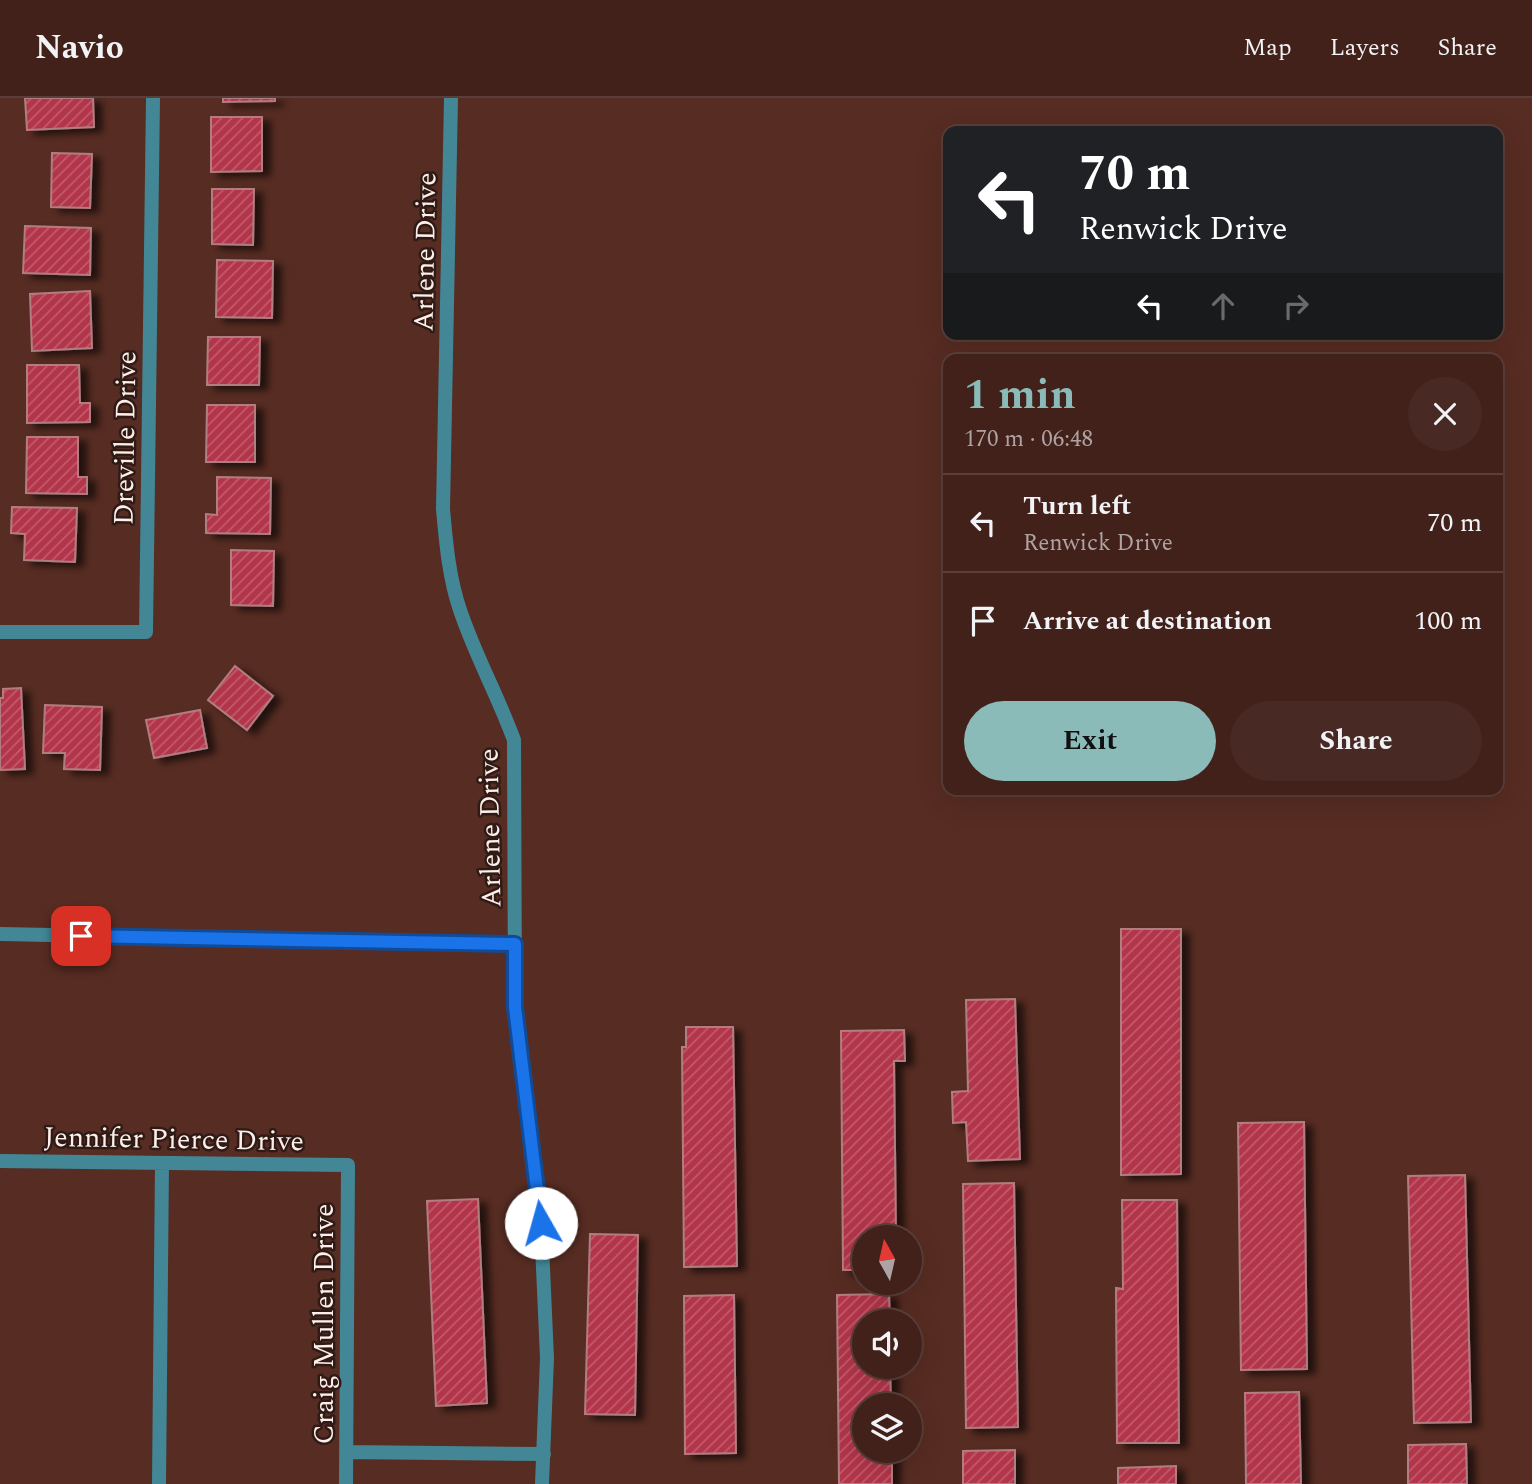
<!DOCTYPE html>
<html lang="en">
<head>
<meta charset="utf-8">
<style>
  body { margin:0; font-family:Spectral,serif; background:#482923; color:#f1f3f6; height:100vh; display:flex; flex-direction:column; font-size:26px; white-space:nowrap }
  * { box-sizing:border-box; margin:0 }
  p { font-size:23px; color:#aea3a2 }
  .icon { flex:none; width:38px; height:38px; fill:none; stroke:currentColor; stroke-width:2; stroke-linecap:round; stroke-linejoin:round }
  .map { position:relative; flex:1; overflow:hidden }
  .side { position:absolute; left:943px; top:256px; width:560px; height:441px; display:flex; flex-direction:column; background:#41211a; border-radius:14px; box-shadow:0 7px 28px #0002,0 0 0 2px #5a3e39 }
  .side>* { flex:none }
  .top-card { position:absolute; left:943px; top:28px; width:560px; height:214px; border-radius:14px; box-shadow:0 7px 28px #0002,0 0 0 2px #5a3e39; background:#202124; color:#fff; overflow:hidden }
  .needle { width:46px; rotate:352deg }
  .controls { position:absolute; left:852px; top:1127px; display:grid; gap:14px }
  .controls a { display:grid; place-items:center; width:70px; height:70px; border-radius:50%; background:#41211a; box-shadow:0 7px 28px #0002,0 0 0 2px #5a3e39; font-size:35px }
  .pin { position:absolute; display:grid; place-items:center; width:60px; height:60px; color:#fff; margin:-30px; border-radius:14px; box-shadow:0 4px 10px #0006 }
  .me { position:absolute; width:77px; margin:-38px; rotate:353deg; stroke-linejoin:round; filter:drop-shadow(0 0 5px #0008) }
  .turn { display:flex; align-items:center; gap:24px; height:147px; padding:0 21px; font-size:32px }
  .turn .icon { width:91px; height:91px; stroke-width:2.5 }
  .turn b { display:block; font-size:49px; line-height:60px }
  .lanes { display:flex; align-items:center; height:66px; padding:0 21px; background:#0003; justify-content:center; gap:35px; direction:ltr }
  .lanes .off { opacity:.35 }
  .round { display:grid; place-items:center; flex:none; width:74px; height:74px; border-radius:37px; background:#482923 }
  .summary { display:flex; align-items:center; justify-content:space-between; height:119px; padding:0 21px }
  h1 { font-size:42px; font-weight:700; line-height:52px; color:#8bbbb9 }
  .action { display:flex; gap:14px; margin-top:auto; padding:14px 21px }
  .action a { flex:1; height:80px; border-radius:42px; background:#8bbbb9; color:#111; font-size:28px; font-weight:700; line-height:80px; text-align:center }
  .action a+a { background:#482923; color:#f1f3f6 }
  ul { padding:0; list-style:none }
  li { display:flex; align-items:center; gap:21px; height:98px; padding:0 21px; border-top:2px solid #5a3e39 }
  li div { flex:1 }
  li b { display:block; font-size:26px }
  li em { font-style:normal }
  header { display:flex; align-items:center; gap:42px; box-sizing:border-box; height:98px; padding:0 35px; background:#41211a; border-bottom:2px solid #5a3e39 }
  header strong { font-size:33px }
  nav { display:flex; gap:38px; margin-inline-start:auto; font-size:24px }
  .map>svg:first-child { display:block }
  .building { fill:url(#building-hatch); stroke:#b27d80; stroke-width:2; filter:url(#shadow) }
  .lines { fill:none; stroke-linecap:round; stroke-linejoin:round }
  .street { stroke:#438797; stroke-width:14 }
  .route-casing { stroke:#114b97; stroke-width:18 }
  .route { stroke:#1a73e8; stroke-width:12 }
  .labels { text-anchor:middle; stroke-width:5; stroke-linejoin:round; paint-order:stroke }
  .street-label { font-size:28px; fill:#ffeee9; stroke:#2f1b16 }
</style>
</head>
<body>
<header>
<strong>Navio</strong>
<nav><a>Map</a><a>Layers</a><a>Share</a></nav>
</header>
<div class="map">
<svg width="1532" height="1386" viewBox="0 0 1532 1386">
  <defs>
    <pattern id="building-hatch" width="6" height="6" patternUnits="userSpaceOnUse" patternTransform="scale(1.75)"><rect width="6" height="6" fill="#b2344a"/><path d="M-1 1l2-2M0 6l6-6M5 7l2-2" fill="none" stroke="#c15c6d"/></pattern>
    <filter id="shadow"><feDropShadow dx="8" dy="4.5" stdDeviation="3.5" flood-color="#0009"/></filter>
  </defs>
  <rect width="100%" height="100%" fill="#572c22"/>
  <path class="building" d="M 25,0 L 93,0 L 94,29 L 27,32 Z
    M 223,0 L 275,0 L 275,3 L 223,4 Z
    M 211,19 L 262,19 L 262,73 L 211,74 Z
    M 52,55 L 92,56 L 90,110 L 51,109 Z
    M 212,91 L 254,91 L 253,147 L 212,146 Z
    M 25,128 L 91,130 L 90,177 L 23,175 Z
    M 217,162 L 273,163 L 272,220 L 216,219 Z
    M 90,193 L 92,250 L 32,253 L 30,196 Z
    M 208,239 L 260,239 L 259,287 L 207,287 Z
    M 27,267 L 79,267 L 80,305 L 90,305 L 90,324 L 27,325 Z
    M 207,307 L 255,307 L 255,364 L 206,364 Z
    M 27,339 L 78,339 L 78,379 L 87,379 L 87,396 L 26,395 Z
    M 217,379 L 271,380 L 270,436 L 206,435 L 206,416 L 217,417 Z
    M 12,409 L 77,410 L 75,464 L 24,462 L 25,436 L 11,435 Z
    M 231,452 L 274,453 L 273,508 L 231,507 Z
    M 235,568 L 273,598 L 247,632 L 208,602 Z
    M 21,590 L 25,671 L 0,672 L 0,600 L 3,600 L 3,591 Z
    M 45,607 L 102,609 L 100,672 L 64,671 L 65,655 L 43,655 Z
    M 200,612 L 207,650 L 154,660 L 146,622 Z
    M 1121,831 L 1181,831 L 1181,1076 L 1121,1077 Z
    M 1015,901 L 1020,1061 L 968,1063 L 966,1024 L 953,1025 L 952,994 L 968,993 L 966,902 Z
    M 686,929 L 733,929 L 737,1168 L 684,1169 L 682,949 L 686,949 Z
    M 904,932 L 905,963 L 894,963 L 896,1139 L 864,1139 L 864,1172 L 843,1172 L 841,933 Z
    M 1304,1024 L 1307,1271 L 1241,1272 L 1238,1025 Z
    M 1465,1077 L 1471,1324 L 1414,1325 L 1408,1078 Z
    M 1014,1085 L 1018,1329 L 966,1330 L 963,1086 Z
    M 478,1101 L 487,1305 L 436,1308 L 427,1103 Z
    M 1122,1102 L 1177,1102 L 1179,1345 L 1117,1345 L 1116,1190 L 1123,1191 Z
    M 590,1136 L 638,1137 L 635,1317 L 585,1316 Z
    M 889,1196 L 890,1223 L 864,1223 L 864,1269 L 890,1269 L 891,1307 L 864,1307 L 864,1353 L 892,1353 L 892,1386 L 839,1386 L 837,1197 Z
    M 734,1197 L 736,1355 L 685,1356 L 684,1198 Z
    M 1299,1294 L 1301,1386 L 1246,1386 L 1245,1295 Z
    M 1466,1346 L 1467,1386 L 1408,1386 L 1408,1347 Z
    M 1015,1352 L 1015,1386 L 963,1386 L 963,1353 Z
    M 1176,1368 L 1176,1386 L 1118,1386 L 1118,1370 Z"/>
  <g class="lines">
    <path class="street" d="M 451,0 L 443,411 C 446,445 449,480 460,512 C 475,557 498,598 514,642 L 515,909 L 541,1125 L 547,1260 L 542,1386
      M 0,534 L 146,534 L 153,0
      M 0,836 L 515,846
      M 0,1063 L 348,1067 L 346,1386
      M 346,1354 L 544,1356
      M 159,1386 L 162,1065"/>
  </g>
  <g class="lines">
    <g class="route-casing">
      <path id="route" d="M 81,838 L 515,846 L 515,909 L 541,1125"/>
    </g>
    <use href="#route" class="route"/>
  </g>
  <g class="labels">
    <g class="street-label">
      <text transform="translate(424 154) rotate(-89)" y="10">Arlene Drive</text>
      <text transform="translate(124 340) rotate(-89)" y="10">Dreville Drive</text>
      <text transform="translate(489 730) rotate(-91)" y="10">Arlene Drive</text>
      <text transform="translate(174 1040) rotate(1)" y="10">Jennifer Pierce Drive</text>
      <text transform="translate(323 1226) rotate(-90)" y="10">Craig Mullen Drive</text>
    </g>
  </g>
</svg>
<div class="controls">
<a><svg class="needle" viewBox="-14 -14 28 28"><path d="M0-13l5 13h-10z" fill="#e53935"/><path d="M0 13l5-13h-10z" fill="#aea3a2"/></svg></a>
<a><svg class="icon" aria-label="sound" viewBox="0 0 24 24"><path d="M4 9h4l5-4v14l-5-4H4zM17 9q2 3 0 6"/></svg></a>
<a><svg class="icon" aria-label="layers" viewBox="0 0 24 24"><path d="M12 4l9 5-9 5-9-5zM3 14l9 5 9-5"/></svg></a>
</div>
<div class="pin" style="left:81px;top:838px;background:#d93025"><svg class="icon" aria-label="arrive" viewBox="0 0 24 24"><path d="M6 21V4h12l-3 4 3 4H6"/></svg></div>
<svg class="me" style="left:541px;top:1125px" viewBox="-20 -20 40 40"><circle r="19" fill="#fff"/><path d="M0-13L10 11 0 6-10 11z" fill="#1a73e8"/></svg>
<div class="top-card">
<div class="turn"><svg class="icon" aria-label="left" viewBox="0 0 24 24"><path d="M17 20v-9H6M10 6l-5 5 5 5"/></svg><div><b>70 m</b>Renwick Drive</div></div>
<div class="lanes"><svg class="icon" aria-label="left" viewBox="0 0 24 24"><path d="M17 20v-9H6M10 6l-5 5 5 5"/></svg><svg class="icon off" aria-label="ahead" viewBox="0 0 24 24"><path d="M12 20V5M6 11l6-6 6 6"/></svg><svg class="icon off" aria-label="right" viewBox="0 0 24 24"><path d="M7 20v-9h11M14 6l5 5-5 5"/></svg></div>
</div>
<section class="side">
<div class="summary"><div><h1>1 min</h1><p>170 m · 06:48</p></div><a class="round"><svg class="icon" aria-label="close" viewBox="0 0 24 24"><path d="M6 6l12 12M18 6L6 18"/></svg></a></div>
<ul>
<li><svg class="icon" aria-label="left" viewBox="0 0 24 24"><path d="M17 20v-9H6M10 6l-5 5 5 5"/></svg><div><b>Turn left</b><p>Renwick Drive</p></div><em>70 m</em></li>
<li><svg class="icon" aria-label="arrive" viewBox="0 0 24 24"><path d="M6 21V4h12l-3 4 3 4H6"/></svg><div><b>Arrive at destination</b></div><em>100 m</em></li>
</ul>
<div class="action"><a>Exit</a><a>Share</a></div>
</section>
</div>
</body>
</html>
